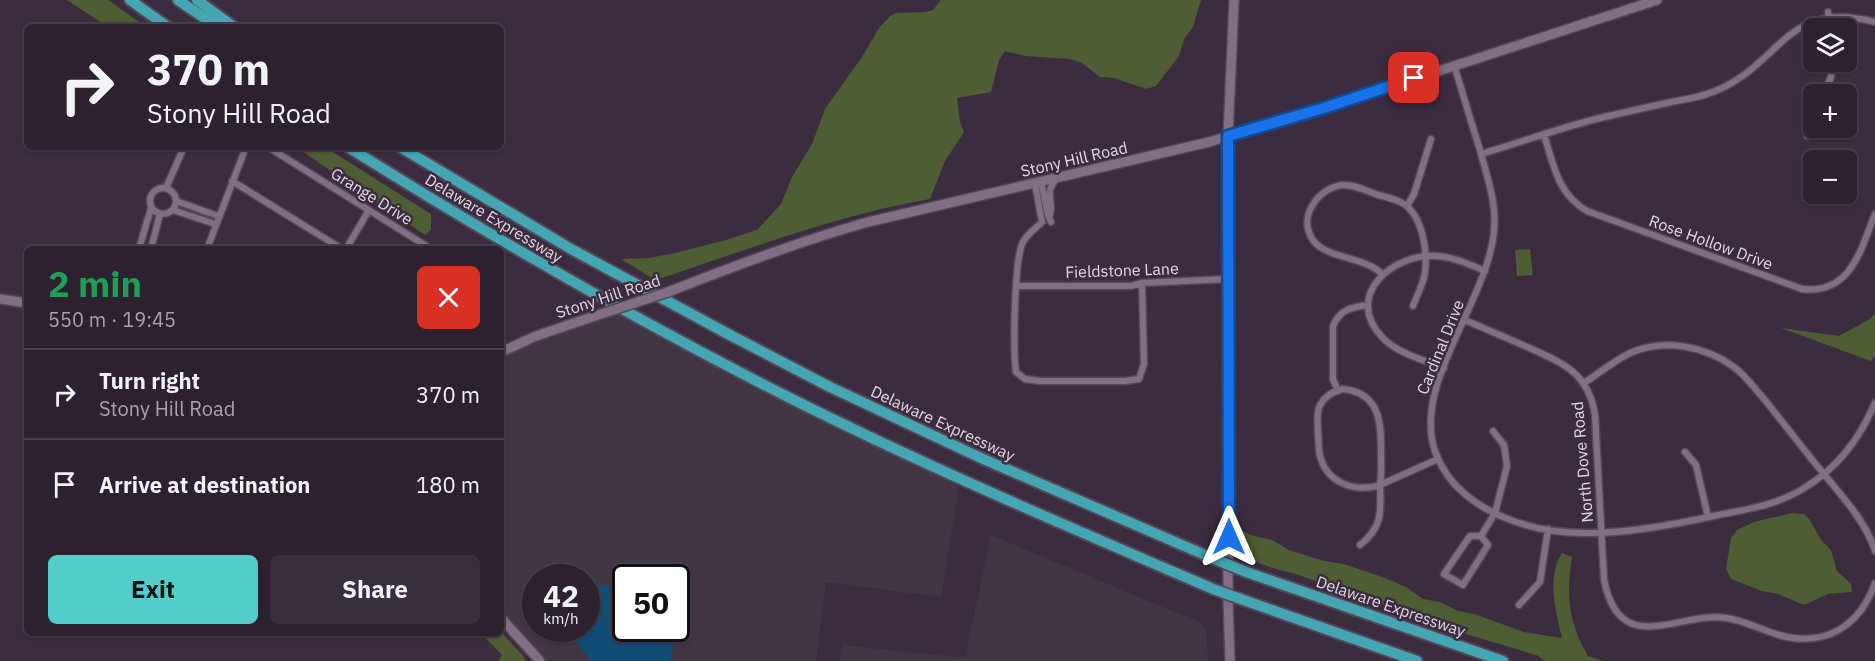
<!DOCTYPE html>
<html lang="en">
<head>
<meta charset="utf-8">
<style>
  body { margin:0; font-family:"IBM Plex Sans",sans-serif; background:#392e3c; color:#f1f3f6; height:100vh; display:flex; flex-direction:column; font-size:22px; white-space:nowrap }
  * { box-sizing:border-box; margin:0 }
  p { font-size:20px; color:#a7a3ab }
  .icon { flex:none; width:33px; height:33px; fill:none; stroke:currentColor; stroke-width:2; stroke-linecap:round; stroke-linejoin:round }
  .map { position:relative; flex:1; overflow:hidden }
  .drawer { position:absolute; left:24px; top:246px; width:480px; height:390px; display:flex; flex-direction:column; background:#2d2130; border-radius:9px; box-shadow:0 2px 4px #0004,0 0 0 2px #483e4c }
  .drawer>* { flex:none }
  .banner { position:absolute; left:24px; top:24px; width:480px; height:126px; border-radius:9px; box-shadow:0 2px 4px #0004,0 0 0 2px #483e4c; background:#2d2130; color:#f1f3f6; overflow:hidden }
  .fabs { position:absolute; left:1803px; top:18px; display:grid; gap:12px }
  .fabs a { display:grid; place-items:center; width:54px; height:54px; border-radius:9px; background:#2d2130; box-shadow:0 2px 4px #0004,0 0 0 2px #483e4c; font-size:30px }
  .speed { position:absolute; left:522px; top:564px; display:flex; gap:12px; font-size:30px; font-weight:700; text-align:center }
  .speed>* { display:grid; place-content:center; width:78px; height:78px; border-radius:50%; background:#2d2130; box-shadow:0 2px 4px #0004,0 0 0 2px #483e4c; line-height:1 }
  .speed small { font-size:15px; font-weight:400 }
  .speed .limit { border:3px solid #111; border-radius:9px; background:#fff; color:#111 }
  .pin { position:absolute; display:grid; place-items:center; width:51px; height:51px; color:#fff; margin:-26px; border-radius:12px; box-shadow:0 3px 9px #0006 }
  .me { position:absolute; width:66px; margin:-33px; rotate:0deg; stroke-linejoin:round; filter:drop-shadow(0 0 4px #0008) }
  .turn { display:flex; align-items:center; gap:21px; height:126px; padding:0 24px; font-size:27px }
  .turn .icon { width:78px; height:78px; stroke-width:2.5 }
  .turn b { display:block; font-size:42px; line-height:51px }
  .round { display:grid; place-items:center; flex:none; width:63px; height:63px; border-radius:9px; background:#392e3c }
  .summary { display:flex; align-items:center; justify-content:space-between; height:102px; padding:0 24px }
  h1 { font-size:36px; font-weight:800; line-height:45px; color:#1e9e55 }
  .action { display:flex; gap:12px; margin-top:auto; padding:12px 24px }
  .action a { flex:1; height:69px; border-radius:9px; background:#53cdca; color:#111; font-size:24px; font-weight:800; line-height:69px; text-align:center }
  .action a+a { background:#392e3c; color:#f1f3f6 }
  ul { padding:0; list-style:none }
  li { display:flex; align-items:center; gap:18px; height:90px; padding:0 24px; border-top:2px solid #483e4c }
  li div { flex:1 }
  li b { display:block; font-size:22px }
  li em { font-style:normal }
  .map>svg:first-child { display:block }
  .commercial { fill:#423644; fill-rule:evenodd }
  .green { fill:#4f5d34 }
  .water { fill:#124d76 }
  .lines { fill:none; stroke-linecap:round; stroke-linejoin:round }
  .street-casing { stroke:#544757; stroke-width:9 }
  .secondary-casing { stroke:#544757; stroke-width:12 }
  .highway-casing { stroke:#544757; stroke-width:14 }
  .street { stroke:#816e85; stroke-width:6 }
  .secondary { stroke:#816e85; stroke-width:9 }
  .highway { stroke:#44a6b3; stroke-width:10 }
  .secondary-bridge-casing { stroke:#544757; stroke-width:12; stroke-linecap:butt }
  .highway-bridge-casing { stroke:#544757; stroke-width:14; stroke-linecap:butt }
  .secondary-bridge { stroke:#816e85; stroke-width:9 }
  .highway-bridge { stroke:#44a6b3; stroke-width:10 }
  .route-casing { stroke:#114b97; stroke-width:15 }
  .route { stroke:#1a73e8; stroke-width:10 }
  .labels { text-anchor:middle; stroke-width:5; stroke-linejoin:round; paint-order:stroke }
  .street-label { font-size:16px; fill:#e1d7e4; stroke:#3c2c40 }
</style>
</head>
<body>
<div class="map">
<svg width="1875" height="661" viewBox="0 0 1875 661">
  <rect width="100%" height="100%" fill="#3c2c40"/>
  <path class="commercial" d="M 620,308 L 960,479 L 941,597 L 826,582 L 816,661 L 540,661 L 501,618 L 501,352 ZM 536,578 L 586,578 L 586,628 L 536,628 ZM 626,578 L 676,578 L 676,628 L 626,628 Z
    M 991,535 L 1201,623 L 1206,629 L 1208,661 L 840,661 L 843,645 L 965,658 Z"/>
  <path class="green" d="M 67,0 L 108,0 L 146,27 L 108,27 Z
    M 941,0 L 1201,0 L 1193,27 L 1184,39 L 1179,56 L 1156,86 L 1146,89 L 1114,78 L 1100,77 L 1082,63 L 1070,59 L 1025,56 L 1005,51 L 999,60 L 991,92 L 957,98 L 960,122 L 964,132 L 945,161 L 930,199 C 836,215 745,251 655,280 L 621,259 L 649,258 L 675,253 L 726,240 L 757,230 L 781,204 L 792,177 L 812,144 L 825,109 L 862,57 L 879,28 L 890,16 L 896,13 L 925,12 L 933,10 Z
    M 296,147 L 325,147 L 431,214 L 431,230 L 425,235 Z
    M 1530,249 L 1533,275 L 1517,276 L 1515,250 Z
    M 1875,313 L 1875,356 L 1871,361 L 1781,328 L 1839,336 L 1870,319 Z
    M 1792,513 L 1804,514 L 1809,519 L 1822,541 L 1831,550 L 1837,571 L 1851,584 L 1852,592 L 1828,594 L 1804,605 L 1778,594 L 1762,591 L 1731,579 L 1726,569 L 1731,538 L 1737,530 L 1754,522 Z
    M 1241,530 L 1251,535 L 1272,540 L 1289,550 L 1324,561 L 1344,564 L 1385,578 L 1406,587 L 1423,599 L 1440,602 L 1458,611 L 1474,614 L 1524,632 L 1562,638 C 1556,612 1546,578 1562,553 L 1572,557 C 1566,595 1568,622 1588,656 L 1603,661 L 1545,661 L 1539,656 L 1453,630 L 1296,574 C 1276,569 1250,564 1238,547 Z
    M 501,632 L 524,657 L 526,661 L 498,661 L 502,655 L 481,633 Z"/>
  <path class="water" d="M 587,583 L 625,588 L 626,628 L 676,629 L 671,661 L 592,661 L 564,629 L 586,628 Z"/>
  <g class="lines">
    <g class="street-casing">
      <path id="street" d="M 1828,12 L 1831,28
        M 1454,65 C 1463,94 1471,122 1480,150 C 1487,177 1497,203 1494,232 C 1487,302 1412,384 1435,451 C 1456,511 1531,534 1589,533 C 1630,533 1673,525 1713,516 C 1743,510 1774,506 1801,490 C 1837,469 1859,440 1875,403
        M 1824,94 L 1831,77 L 1833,62
        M 1544,135 C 1554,166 1557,193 1587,211 L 1802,289 C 1851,295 1861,249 1875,214
        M 1807,136 L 1814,120
        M 268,147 L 431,249
        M 1481,154 C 1522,142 1562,127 1604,117 C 1626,112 1649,107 1671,102 C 1688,99 1705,96 1720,89 C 1783,60 1787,0 1875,22
        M 232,181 L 342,249
        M 1041,182 L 1048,215 L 1051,222
        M 1035,184 L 1042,222 C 1036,228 1027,234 1023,242 C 1014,260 1013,351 1016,372 L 1025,379 L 1040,381 L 1125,381 L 1139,379 L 1144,364 L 1142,283
        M150 201a13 13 0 1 1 26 0a13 13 0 1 1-26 0Z
        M 166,188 L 184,147
        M 176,201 L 218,216
        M 1407,206 L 1414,194 L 1431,139
        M 173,210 L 215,224
        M 1049,217 C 1054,208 1048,200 1050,190 C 1051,186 1054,183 1055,179
        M 139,249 L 151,208
        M 151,249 L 160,214
        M 207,249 L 246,147
        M 346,249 L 369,210
        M 1382,274 C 1364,256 1326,259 1313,240 C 1297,217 1318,188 1342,185 C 1354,184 1367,191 1378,195 C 1386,197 1396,199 1404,204 C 1422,216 1428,251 1425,272 C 1424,283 1417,295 1413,306
        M 1017,286 L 1131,286 L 1142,283 L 1228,279
        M 1465,320 C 1485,329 1505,337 1525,346 C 1562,363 1588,371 1595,415 L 1604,579 C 1619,661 1681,610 1727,618 C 1745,621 1762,630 1779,635 C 1825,648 1860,626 1875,583
        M 1444,368 C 1424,360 1396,353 1382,337 C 1343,295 1393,253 1437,256 C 1453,257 1471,265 1485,271
        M 1584,383 C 1599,373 1614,361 1630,353 C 1664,338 1705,346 1734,367 C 1746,376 1755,389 1765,400 C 1780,419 1795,438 1810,457 C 1831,484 1866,519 1875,551
        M 1343,389 C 1380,393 1381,422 1381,451 C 1381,462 1382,474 1380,485 C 1355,493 1327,483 1320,456 C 1318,448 1319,440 1318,432 C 1318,423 1316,413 1320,405 C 1325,396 1334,391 1343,389 Z
        M 1338,391 L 1333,379 L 1333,326 C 1340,309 1352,307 1368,305
        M 1685,452 L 1696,465 L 1708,517
        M 1470,536 L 1481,536 L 1488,545 L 1463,585 L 1444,574 Z
        M 1481,536 L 1495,513 L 1507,466 L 1504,445 L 1493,431
        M 1360,545 C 1383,527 1381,511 1380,485 L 1438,459
        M 1519,605 L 1540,582 L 1548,529"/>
    </g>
    <g class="secondary-casing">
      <path id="secondary" d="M 668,292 C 734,266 800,241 868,222 L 1209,142 L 1362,96 L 1657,0
        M 0,299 L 27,303
        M 501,352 L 536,336 L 601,314
        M 501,618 L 540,661
        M 1230,661 L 1228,600 L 1228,136 L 1234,0"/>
    </g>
    <g class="highway-casing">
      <path id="highway" d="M 130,0 L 168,27
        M 178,0 L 218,27
        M 197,0 L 234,27
        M 348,147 C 490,236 636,320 786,396 C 925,466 1069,527 1213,589
        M 400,147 L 571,249 L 730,335 L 830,387 L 981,458 L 1212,558
        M 1249,573 L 1503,661
        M 1252,603 L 1417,661"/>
    </g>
    <use href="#street" class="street"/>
    <use href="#secondary" class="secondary"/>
    <use href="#highway" class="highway"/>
    <g class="secondary-bridge-casing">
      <path id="secondary-bridge" d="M 601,314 L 668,292"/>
    </g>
    <g class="highway-bridge-casing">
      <path id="highway-bridge" d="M 1212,558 L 1249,573
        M 1213,589 L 1252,603"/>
    </g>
    <use href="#secondary-bridge" class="secondary-bridge"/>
    <use href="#highway-bridge" class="highway-bridge"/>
  </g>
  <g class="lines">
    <g class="route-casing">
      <path id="route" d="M 1229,537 L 1228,136 L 1324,108 L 1414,78"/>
    </g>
    <use href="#route" class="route"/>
  </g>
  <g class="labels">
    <g class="street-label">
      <text transform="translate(1074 159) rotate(-13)" y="6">Stony Hill Road</text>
      <text transform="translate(372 196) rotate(32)" y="6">Grange Drive</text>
      <text transform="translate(494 218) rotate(31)" y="6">Delaware Expressway</text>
      <text transform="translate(1711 242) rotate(20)" y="6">Rose Hollow Drive</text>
      <text transform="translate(1122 270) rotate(-2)" y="6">Fieldstone Lane</text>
      <text transform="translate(608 296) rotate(-18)" y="6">Stony Hill Road</text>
      <text transform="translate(1440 347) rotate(-68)" y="6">Cardinal Drive</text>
      <text transform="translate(943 423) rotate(25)" y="6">Delaware Expressway</text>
      <text transform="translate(1582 462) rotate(-95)" y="6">North Dove Road</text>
      <text transform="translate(1391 606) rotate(19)" y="6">Delaware Expressway</text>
    </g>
  </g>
</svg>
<div class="fabs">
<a><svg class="icon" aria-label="layers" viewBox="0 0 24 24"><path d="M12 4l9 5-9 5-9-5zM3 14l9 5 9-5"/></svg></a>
<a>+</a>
<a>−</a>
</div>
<div class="speed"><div>42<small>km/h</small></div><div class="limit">50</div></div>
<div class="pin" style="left:1414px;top:78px;background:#d93025"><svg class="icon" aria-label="arrive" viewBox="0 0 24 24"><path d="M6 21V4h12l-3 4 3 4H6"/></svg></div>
<svg class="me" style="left:1229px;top:537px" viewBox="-20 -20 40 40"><path d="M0-17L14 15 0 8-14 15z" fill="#1a73e8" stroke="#fff" stroke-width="4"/></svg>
<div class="banner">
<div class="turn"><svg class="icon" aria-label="right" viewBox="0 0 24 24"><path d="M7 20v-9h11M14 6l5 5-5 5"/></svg><div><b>370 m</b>Stony Hill Road</div></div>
</div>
<section class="drawer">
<div class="summary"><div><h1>2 min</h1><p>550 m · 19:45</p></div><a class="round" style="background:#d93025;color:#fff"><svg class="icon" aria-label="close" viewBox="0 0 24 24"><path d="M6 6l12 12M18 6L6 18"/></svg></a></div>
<ul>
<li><svg class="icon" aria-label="right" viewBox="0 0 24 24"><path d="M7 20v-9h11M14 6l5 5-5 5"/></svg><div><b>Turn right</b><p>Stony Hill Road</p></div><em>370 m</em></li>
<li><svg class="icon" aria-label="arrive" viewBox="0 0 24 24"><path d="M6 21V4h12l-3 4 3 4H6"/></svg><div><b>Arrive at destination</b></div><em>180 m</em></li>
</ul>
<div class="action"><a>Exit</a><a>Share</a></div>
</section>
</div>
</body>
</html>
